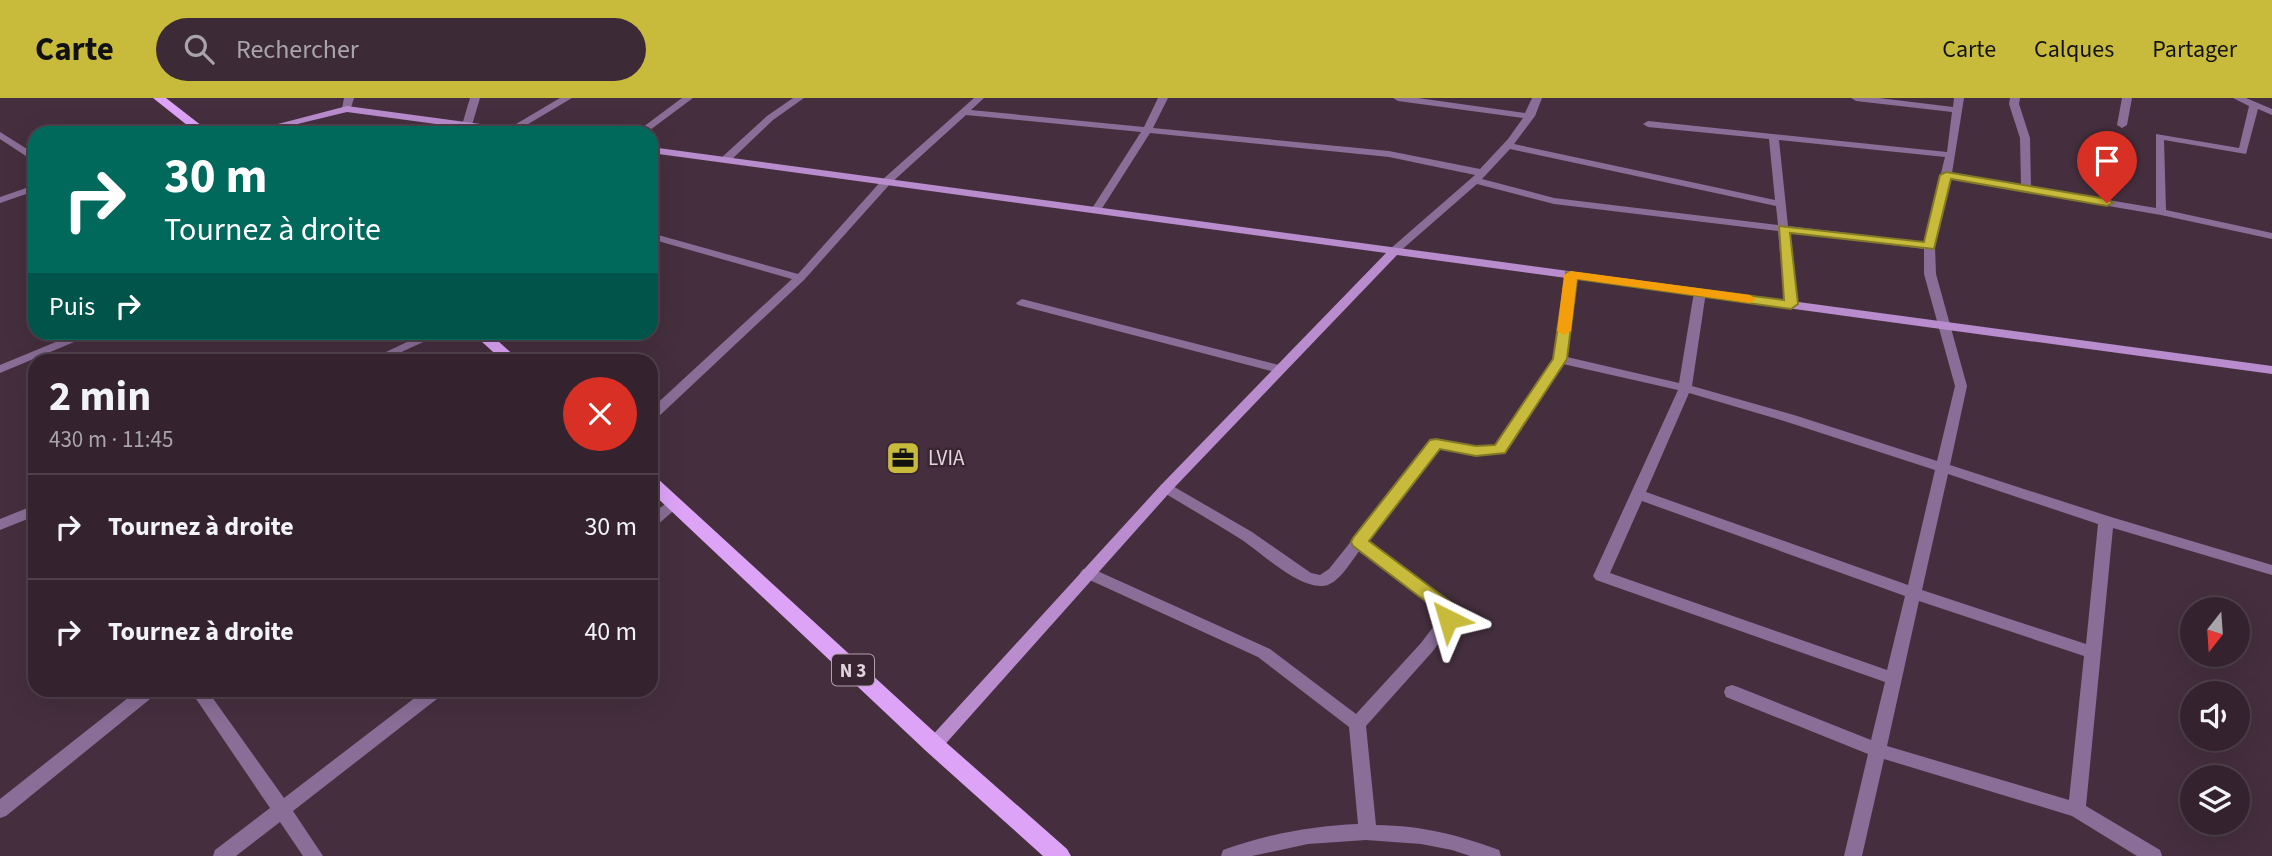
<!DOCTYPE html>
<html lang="fr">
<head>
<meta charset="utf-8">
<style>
  body { margin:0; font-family:"Source Sans 3",sans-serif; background:#3c2b36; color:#f1f3f6; height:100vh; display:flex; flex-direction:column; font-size:26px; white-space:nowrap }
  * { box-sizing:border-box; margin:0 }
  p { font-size:23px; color:#a9a4aa }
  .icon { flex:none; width:38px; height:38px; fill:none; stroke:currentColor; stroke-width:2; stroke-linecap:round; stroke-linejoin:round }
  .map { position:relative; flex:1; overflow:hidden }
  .details { position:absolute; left:28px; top:256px; width:630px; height:343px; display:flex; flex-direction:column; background:#34232e; border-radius:21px; box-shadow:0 7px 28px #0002,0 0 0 2px #4e404a }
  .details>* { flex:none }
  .top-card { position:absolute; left:28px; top:28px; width:630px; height:214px; border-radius:21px; box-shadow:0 7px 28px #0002,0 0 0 2px #4e404a; background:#00695c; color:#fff; overflow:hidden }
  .needle { width:46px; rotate:197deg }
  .tools { position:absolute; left:2180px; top:499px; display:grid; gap:14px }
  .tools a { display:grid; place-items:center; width:70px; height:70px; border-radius:50%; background:#34232e; box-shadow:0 7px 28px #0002,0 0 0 2px #4e404a; font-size:35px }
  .pin { position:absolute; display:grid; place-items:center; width:60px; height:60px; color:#fff; margin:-72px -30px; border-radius:50% 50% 50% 0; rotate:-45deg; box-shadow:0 0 7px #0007 }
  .pin .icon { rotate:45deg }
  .me { position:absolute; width:77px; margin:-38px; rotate:320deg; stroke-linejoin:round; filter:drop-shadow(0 0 5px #0008) }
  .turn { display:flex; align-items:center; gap:24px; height:147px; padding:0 21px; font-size:32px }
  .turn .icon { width:91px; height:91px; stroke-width:2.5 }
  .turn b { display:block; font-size:49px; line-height:60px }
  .then { display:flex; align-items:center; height:66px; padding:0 21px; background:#0003; gap:14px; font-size:26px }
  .round { display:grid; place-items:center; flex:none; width:74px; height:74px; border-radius:37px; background:#3c2b36 }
  .overview { display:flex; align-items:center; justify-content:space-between; height:119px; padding:0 21px }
  h1 { font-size:42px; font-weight:700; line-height:52px }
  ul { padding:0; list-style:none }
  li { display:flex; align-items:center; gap:21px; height:105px; padding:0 21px; border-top:2px solid #4e404a }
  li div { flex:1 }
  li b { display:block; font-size:26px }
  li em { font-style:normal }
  header { display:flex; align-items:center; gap:42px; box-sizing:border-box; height:98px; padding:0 35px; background:#c8bb3b; color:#111 }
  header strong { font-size:33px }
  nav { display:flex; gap:38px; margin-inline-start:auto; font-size:24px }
  .search { width:490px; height:63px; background:#3c2b36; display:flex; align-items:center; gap:18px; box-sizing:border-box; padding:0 24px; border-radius:38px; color:#a9a4aa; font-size:26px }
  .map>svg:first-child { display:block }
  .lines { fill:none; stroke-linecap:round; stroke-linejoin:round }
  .street { fill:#8a6e97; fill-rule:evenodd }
  .secondary { fill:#b98ccd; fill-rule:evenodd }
  .primary { fill:#dda3f7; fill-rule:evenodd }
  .route { fill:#c8bb3b; stroke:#827a26; stroke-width:2 }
  .slow { fill:#f59e0b }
  .labels { text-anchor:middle; stroke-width:5; stroke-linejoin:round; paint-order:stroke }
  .shield { fill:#3a2533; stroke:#b0a0aa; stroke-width:2 }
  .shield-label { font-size:19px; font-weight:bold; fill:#e3d5dd }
  .poi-label { font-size:21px; fill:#e3d5dd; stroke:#3a2533; text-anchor:start }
</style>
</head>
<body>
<header>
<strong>Carte</strong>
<div class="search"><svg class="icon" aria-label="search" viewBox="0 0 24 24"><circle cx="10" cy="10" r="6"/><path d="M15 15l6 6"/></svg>Rechercher</div>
<nav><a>Carte</a><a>Calques</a><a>Partager</a></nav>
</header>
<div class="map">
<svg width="2272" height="758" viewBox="0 0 2272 758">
  <rect width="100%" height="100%" fill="#452f3e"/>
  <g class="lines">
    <path class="street" d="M 344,0 L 354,0 L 350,13 L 342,11 Z
      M 470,0 L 480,0 L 472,27 L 467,30 L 462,27 Z
      M 560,0 L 572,0 L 513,35 L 501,35 Z
      M 682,0 L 693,0 L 646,35 L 635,35 Z
      M 793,0 L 804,0 L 773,22 L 729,64 L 721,64 L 721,60 L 767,18 Z
      M 974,0 L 984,0 L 971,12 L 1144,29 L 1158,0 L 1168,0 L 1153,30 L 1389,53 L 1480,71 L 1508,41 L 1523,20 L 1398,3 L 1393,0 L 1418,0 L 1525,15 L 1532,0 L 1542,0 L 1535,18 L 1514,46 L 1775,102 L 1769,41 L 1648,29 L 1643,26 L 1648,23 L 1947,54 L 1952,14 L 1856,3 L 1851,0 L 1879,0 L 1953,9 L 1954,0 L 1964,0 L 1952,75 L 2021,87 L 2020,40 L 2009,6 L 2010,0 L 2020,0 L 2019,6 L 2030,40 L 2031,89 L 2156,110 L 2156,36 L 2239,50 L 2249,8 L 2233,0 L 2246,0 L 2272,11 L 2272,17 L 2258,11 L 2246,56 L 2164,42 L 2166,112 L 2272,135 L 2272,141 L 2161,117 L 1950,81 L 1935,148 L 1936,176 L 1967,288 L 1950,367 L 2111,419 L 2272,467 L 2272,477 L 2113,430 L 2086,708 L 2160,752 L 2162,758 L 2137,758 L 2072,718 L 1884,661 L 1862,758 L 1844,758 L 1868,656 L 1726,599 L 1724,594 L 1726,589 L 1732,587 L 1738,589 L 1871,642 L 1885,584 L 1596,482 L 1593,478 L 1678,292 L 1563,266 L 1504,355 L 1477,357 L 1439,351 L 1368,443 L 1452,505 L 1456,521 L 1433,553 L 1366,628 L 1376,727 C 1425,728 1454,736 1499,752 L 1501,758 L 1470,758 L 1452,752 L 1421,746 L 1366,742 L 1308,746 L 1252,758 L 1221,758 L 1223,752 C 1268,736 1311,728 1358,726 L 1349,629 L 1258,559 L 1083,479 L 1080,475 L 1083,471 L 1093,471 L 1270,551 L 1356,616 L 1421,545 L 1440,520 L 1439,512 L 1360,452 C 1351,463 1338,488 1322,488 C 1296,489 1261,454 1239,440 C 1214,424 1187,409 1161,393 L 1159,390 L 1161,387 L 1171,387 L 1252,434 L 1311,475 L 1320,477 L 1329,471 L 1431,343 L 1436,342 L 1477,349 L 1495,348 L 1554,261 L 1565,177 L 1571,174 L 1577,177 L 1567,259 L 1679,285 L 1694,194 L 1696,192 L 1704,192 L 1706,194 L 1692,288 L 1794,317 L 1937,363 L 1955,288 L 1924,176 L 1924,151 L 1789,134 L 1797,207 L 1791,211 L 1785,207 L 1778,133 L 1554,106 L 1477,86 L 1398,155 L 1394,156 L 1388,153 L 1390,151 L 1475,77 L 1389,59 L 1150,35 L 1101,112 L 1096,115 L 1091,112 L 1141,34 L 966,17 L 890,86 L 804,182 L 656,321 L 651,322 L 651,311 L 792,181 L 651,141 L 651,135 L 798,176 L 882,82 ZM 1779,42 L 1945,59 L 1924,144 L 1788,128 ZM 1510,51 L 1776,108 L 1778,127 L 1554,100 L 1482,81 ZM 1689,295 L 1784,323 L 1935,372 L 1908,487 L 1646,394 ZM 1948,376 L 2098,426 L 2086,546 L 1922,492 ZM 1642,403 L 1905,498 L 1887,572 L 1610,475 ZM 1919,503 L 2084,558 L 2069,702 L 1887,648 Z
      M 2122,0 L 2132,0 L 2127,27 L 2122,30 L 2117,27 Z
      M 0,34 L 35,56 L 35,64 L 0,41 Z
      M 35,87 L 35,93 L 0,105 L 0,99 Z
      M 1022,201 L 1283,268 L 1285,271 L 1279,275 L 1018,207 L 1016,205 Z
      M 80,234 L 98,234 L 0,275 L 0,267 Z
      M 428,234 L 445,234 L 384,262 L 369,262 Z
      M 674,400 L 681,405 L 679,408 L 656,428 L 651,429 L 651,416 Z
      M 35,407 L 35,418 L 0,432 L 0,421 Z
      M 138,592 L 157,592 L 155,597 L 6,718 L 0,720 L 0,701 Z
      M 190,592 L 207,592 L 284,700 L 425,592 L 444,592 L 442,597 L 293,713 L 323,758 L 303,758 L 280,724 L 236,758 L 213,758 L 215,752 L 270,710 Z"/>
    <path class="secondary" d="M 347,8 L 524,32 L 529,35 L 503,35 L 347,14 L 260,35 L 243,35 Z
      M 651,49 L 2272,268 L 2272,276 L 1397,157 L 1171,393 L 940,652 L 934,654 L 928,652 L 925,647 L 928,642 L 1161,387 L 1386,155 L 651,55 Z"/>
    <path class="primary" d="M 153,0 L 166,0 L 211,35 L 197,35 Z
      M 471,234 L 488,234 L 519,262 L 502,262 Z
      M 651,378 L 657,380 L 942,641 L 1067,751 L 1071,758 L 1043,758 L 926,653 L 651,394 Z"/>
  </g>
  <path class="route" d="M 1946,74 L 2107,101 L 2113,105 L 2107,108 L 1951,81 L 1934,151 L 1790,135 L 1798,206 L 1791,211 L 1577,181 L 1567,261 L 1505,355 L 1476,358 L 1440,351 L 1369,443 L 1452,505 L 1457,521 L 1455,526 L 1442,526 L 1437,512 L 1353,448 L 1351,444 L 1353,440 L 1430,342 L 1436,341 L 1476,348 L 1495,347 L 1553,261 L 1566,174 L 1784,202 L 1779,128 L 1924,144 L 1940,77 Z"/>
  <path class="slow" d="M 1571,173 L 1750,197 L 1756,201 L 1750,205 L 1577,181 L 1571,233 L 1564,237 L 1557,233 L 1564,177 Z"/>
  <defs>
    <g id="office-square" transform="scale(1.75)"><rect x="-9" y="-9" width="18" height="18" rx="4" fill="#c8bb3b" stroke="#3a2533"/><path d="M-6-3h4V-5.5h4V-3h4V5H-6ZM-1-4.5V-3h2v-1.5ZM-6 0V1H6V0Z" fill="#111"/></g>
  </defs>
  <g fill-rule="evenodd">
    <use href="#office-square" x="903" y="360"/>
  </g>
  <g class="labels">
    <rect class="shield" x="832" y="556.5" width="42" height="31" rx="5"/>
    <g class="shield-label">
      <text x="853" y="579">N 3</text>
    </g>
    <g class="poi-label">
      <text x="928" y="367">LVIA</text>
    </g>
  </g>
</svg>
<div class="tools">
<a><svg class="needle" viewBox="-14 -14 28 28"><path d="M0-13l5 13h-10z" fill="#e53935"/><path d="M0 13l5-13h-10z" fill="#a9a4aa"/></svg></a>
<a><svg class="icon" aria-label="sound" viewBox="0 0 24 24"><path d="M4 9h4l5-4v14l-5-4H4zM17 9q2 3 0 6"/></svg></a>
<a><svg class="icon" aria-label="layers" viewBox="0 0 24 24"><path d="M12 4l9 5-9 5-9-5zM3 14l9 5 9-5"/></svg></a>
</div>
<div class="pin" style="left:2107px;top:105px;background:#d93025"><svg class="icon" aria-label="arrive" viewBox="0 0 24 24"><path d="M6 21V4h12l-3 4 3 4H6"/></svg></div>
<svg class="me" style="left:1448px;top:521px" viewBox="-20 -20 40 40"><path d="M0-17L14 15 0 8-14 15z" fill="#c8bb3b" stroke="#fff" stroke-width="4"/></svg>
<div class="top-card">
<div class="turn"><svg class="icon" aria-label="right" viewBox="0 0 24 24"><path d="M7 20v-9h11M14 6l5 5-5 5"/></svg><div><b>30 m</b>Tournez à droite</div></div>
<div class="then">Puis<svg class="icon" aria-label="right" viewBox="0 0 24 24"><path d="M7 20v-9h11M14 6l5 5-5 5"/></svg></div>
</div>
<section class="details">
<div class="overview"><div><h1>2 min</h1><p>430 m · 11:45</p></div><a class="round" style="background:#d93025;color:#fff"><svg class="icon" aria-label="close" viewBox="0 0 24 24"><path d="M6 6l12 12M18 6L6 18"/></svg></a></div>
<ul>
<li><svg class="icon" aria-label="right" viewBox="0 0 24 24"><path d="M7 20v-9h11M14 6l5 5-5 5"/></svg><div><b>Tournez à droite</b></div><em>30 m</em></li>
<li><svg class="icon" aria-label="right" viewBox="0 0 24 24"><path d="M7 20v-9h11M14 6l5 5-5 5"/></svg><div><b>Tournez à droite</b></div><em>40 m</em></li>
</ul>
</section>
</div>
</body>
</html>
